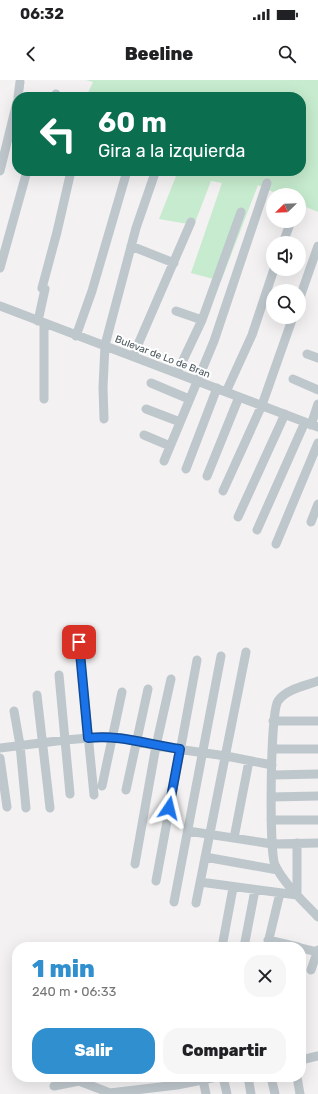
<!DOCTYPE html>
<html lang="es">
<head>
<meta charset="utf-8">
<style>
  body { margin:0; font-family:Rubik,sans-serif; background:#f6f6f6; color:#202124; height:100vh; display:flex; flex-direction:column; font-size:15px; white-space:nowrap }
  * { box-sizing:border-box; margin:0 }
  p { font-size:13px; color:#757577 }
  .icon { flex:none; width:22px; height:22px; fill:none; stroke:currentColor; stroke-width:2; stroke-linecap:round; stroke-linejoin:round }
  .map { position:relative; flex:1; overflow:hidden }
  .drawer { position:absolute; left:12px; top:862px; width:294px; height:140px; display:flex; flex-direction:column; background:#fff; border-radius:16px; box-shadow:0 4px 16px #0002 }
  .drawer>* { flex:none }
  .hud { position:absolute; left:12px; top:12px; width:294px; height:84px; border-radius:16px; box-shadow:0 4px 16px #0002; background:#0b6e4f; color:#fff; overflow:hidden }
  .needle { width:26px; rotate:247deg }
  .controls { position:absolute; left:266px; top:108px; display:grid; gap:8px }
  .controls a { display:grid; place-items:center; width:40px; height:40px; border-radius:50%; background:#fff; box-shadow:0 4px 16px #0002; font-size:20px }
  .pin { position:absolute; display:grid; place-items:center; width:34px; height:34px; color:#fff; margin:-17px; border-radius:8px; box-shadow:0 2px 6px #0006 }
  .me { position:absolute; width:44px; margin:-22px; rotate:10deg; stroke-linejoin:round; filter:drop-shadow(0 0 3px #0008) }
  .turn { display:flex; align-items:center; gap:14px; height:84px; padding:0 20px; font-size:18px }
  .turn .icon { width:52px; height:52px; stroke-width:2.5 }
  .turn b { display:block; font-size:28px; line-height:34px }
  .round { display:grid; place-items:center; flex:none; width:42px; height:42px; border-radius:16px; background:#f6f6f6 }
  .summary { display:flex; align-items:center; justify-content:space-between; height:68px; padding:0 20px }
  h1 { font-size:24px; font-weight:800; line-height:30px; color:#308fce }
  .cta { display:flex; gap:8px; margin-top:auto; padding:8px 20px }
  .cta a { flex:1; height:46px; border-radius:16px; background:#308fce; color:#fff; font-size:16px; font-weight:800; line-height:46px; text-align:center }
  .cta a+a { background:#f6f6f6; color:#202124 }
  .status { display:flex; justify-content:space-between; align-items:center; height:28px; padding:0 20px; background:#fff; direction:ltr }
  .status svg { height:11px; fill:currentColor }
  header { display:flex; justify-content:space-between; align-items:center; height:52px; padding:0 20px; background:#fff; font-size:18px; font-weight:800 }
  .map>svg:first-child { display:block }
  .green { fill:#c6ebce }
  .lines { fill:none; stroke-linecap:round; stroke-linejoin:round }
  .minor { stroke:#bec7cc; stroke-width:9 }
  .route-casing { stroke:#114b97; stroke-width:10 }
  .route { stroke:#1a73e8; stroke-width:7 }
  .labels { text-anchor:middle; stroke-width:4; stroke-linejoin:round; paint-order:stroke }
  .street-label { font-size:10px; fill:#4b575c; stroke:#fff }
</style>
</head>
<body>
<div class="status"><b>06:32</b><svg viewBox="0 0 49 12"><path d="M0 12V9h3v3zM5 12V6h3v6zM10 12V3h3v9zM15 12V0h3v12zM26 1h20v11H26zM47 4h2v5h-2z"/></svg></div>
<header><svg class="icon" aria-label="back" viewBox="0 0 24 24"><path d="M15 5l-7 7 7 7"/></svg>Beeline<svg class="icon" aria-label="search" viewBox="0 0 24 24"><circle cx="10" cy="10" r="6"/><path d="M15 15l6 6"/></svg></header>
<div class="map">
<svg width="318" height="1014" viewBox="0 0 318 1014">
  <rect width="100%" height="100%" fill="#f3f1f1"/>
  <path class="green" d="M 86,0 L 318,0 L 318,132 L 299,124 L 299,115 L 280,115 L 258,105 L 221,201 L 191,193 L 222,103 L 211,101 L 194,145 L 159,139 L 178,91 L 301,91 L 301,17 L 86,17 L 93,2 Z"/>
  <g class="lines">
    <path class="minor" d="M 18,17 L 20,2
      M 54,17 L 56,14
      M 0,91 L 17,22
      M 283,163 L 291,141
      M 131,166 L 174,183
      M 0,188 L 27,91
      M 299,220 L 318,166
      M 0,226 L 318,347
      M 176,231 L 202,240
      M 38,241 L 45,209 L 42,208 L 57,152 L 71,91
      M 44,243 L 44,319
      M 76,256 L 92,211 L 127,91
      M 307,274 L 318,278
      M 133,276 L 191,142
      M 177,293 L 202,240 L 241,132
      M 293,299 L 318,310
      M 151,303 L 189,319
      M 226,312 L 252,255 L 274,189
      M 146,329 L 180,342
      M 104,339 L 103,307 L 105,265 L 136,148 L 155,93
      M 311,345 L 318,324
      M 144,355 L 170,366
      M 164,381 L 214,261 L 267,103
      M 186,389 L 217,308
      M 207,396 L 239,317
      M 223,411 L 262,325 L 293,237
      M 238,437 L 285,334
      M 311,442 L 318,424
      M 257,450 L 305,342
      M 276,464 L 318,363
      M 79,563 L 94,715
      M 59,595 L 70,714
      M 318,601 C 305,606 286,609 278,621 C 270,632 269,772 275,785 C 284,804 304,822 318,837
      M 37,615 L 50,728
      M 14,631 L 20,665 L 26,728
      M 273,641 L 318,641
      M 0,668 L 65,660 L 113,656 L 156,666 L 226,676 L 272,685
      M 272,669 L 318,669
      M 0,678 L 7,727
      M 273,695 L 318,694
      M 102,706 L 122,612
      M 126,710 L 148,609
      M 271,717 L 318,716
      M 271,740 L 318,740
      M 188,751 L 272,764 L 318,763
      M 234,758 L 249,681
      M 205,777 L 278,790
      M 135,784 L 156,666 L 171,599
      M 156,801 L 197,580
      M 200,802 L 297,815 L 297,763
      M 174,822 L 221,576
      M 196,823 L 246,572
      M 268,860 L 298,867
      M 222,867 L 233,808
      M 244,867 L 255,810
      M 267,867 L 280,813
      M 301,868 L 317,872
      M 311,890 L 318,870
      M 301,980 L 318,976
      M 77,997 L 79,1001 L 110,1013 L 177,1005 L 217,997
      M 223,997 L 227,1014
      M 248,997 L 251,1014
      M 271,997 L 275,1014
      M 297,997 L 300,1014
      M 203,1000 L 206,1014
      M 54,1006 L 79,1001"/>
  </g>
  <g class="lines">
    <g class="route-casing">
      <path id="route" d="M 79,562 L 88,658 C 119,654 149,665 180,669 L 169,728"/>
    </g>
    <use href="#route" class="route"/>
  </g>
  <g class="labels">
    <g class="street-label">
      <text transform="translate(163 276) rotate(21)" y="4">Bulevar de Lo de Bran</text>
    </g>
  </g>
</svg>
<div class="controls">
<a><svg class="needle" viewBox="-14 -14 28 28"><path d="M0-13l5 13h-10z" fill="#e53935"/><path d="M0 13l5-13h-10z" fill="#757577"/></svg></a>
<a><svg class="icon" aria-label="sound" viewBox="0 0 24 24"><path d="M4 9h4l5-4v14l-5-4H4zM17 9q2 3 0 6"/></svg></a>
<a><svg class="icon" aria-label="search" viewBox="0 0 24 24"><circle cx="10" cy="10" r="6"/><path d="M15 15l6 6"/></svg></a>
</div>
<div class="pin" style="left:79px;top:562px;background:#d93025"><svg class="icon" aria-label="arrive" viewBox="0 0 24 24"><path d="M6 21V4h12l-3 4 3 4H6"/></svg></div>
<svg class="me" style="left:169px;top:728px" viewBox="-20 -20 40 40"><path d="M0-17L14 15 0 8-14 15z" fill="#1a73e8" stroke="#fff" stroke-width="4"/></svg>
<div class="hud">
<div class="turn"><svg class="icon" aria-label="left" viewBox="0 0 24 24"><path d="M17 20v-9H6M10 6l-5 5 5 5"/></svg><div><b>60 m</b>Gira a la izquierda</div></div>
</div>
<section class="drawer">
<div class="summary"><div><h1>1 min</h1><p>240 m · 06:33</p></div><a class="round"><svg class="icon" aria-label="close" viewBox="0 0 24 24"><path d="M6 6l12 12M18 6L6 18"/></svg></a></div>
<div class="cta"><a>Salir</a><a>Compartir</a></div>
</section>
</div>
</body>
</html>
